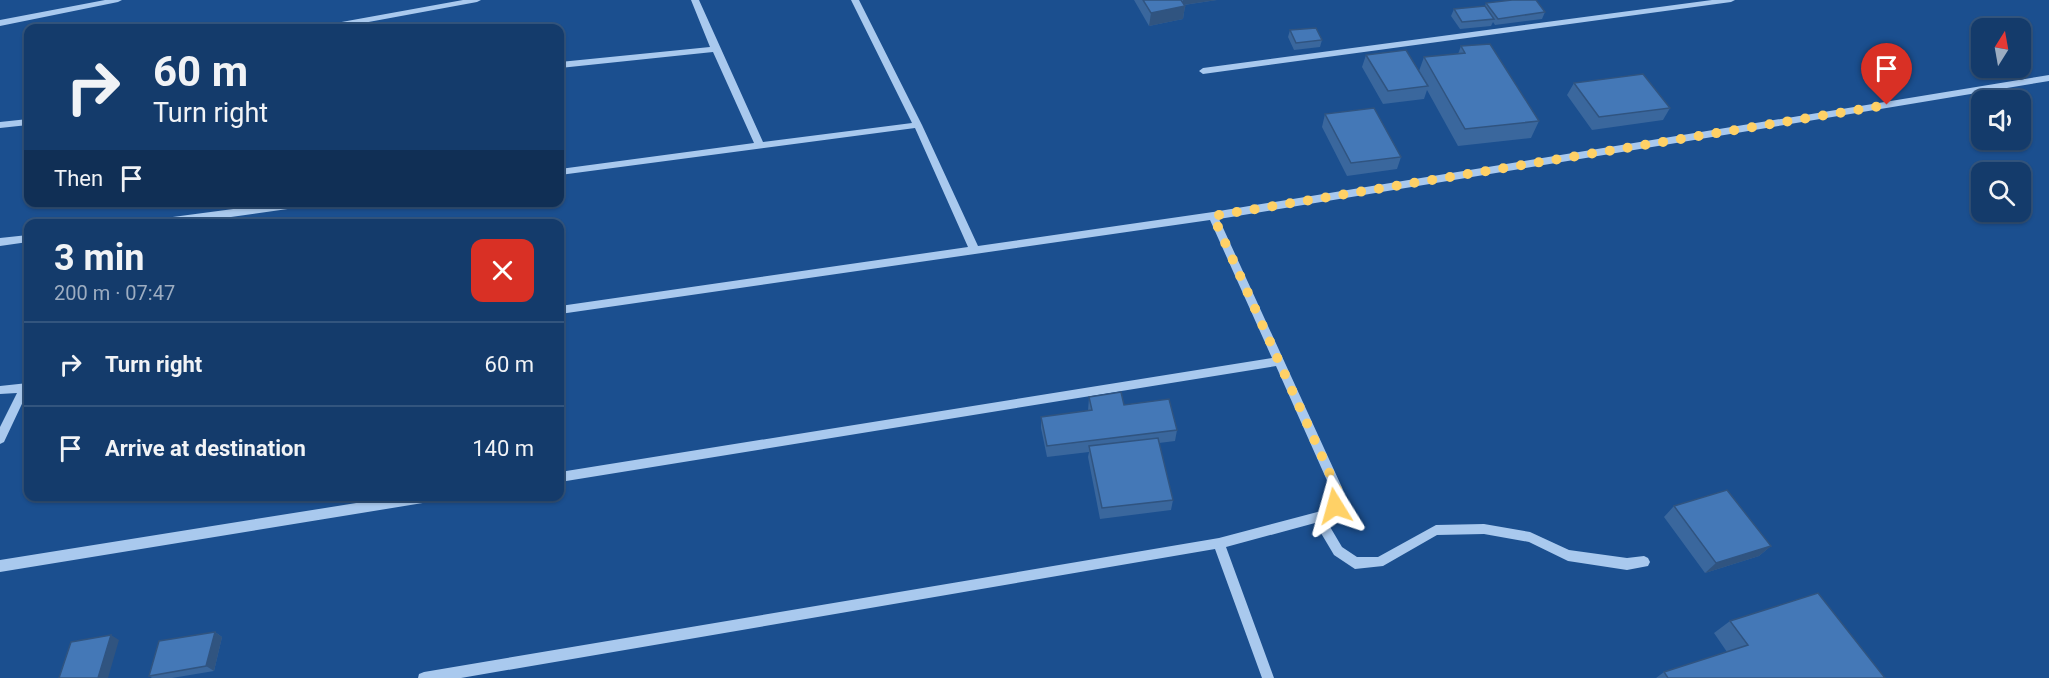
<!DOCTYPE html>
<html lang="en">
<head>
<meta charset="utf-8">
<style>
  body { margin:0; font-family:Roboto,sans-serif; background:#214673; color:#f1f3f6; height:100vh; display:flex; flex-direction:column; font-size:22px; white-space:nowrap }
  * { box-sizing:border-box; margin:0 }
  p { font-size:20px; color:#9dadc1 }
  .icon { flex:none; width:33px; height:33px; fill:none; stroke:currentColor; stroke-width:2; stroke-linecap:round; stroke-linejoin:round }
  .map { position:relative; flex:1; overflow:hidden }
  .sheet { position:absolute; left:24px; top:219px; width:540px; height:282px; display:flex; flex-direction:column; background:#143b6b; border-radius:12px; box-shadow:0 2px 4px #0004,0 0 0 2px #33557e }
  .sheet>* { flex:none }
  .hud { position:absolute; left:24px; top:24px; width:540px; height:183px; border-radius:12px; box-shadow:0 2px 4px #0004,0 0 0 2px #33557e; background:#143b6b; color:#f1f3f6; overflow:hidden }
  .needle { width:39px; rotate:11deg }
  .tools { position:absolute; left:1971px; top:18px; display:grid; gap:12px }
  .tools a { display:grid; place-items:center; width:60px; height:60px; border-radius:12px; background:#143b6b; box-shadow:0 2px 4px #0004,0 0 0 2px #33557e; font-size:30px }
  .pin { position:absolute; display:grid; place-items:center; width:51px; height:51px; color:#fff; margin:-62px -26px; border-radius:50% 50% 50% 0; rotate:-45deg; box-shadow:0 0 6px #0007 }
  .pin .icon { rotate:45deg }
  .me { position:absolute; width:66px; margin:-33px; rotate:352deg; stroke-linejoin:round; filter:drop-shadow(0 0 4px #0008) }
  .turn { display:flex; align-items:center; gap:21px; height:126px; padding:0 30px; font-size:27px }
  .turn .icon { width:78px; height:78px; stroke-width:2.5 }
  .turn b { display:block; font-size:42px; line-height:51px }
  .then { display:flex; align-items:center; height:57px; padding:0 30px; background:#0003; gap:12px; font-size:22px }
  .round { display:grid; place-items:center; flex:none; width:63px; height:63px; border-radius:12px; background:#214673 }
  .headline { display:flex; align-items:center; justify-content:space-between; height:102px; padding:0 30px }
  h1 { font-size:36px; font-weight:700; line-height:45px }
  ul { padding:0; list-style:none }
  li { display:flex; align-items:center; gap:18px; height:84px; padding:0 30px; border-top:2px solid #33557e }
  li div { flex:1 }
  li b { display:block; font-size:22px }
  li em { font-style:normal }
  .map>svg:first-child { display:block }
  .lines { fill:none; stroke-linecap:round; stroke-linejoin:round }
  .minor { fill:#a9c9ee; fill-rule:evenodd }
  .wall { fill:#3a679d }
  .shaded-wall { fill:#305480 }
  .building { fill:#4478b7; stroke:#305480; stroke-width:1.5 }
  .route { stroke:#ffd166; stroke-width:10; stroke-dasharray:0 18 }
</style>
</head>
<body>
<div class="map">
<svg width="2049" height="678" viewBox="0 0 2049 678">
  <rect width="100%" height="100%" fill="#1b4f8f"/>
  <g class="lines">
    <path class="minor" d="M 105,0 L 122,0 L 118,2 L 0,26 L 0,20 Z
      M 463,0 L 481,0 L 477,2 L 336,28 L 321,28 L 325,25 Z
      M 691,0 L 699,0 L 763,142 L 912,123 L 851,0 L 859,0 L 922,125 L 978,246 L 1213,212 L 2049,75 L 2049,81 L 1219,219 L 1345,494 L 1333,518 L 1326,520 L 1342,547 L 1357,557 L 1378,557 L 1436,525 L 1484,524 L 1530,532 L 1569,550 L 1627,558 L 1644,556 L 1648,558 L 1650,562 L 1648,566 L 1627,570 L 1568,561 L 1529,542 L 1484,534 L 1437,535 L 1383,566 L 1355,569 L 1334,555 L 1315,523 L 1226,547 L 1274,678 L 1262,678 L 1215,549 L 461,678 L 418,678 L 419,674 L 424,672 L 1219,538 L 1325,510 L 1333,494 L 1276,366 L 560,482 L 560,472 L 1272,358 L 1210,220 L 560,314 L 560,306 L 968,247 L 915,128 L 560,175 L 560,169 L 754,143 L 713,52 L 560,68 L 560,62 L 710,47 Z
      M 1712,0 L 1735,0 L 1731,2 L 1203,74 L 1199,71 L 1203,68 Z
      M 28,119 L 28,125 L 0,128 L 0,122 Z
      M 286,202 L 320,202 L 316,205 L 181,224 L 145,224 L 150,220 Z
      M 28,235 L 28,242 L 0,246 L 0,238 Z
      M 28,383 L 28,391 L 4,442 L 0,444 L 0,427 L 17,393 L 0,394 L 0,386 Z
      M 400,496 L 441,496 L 439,500 L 435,501 L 0,572 L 0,560 Z"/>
  </g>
  <path class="wall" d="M 1134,0 L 1217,0 L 1184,5 L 1185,6 L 1183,19 L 1149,26 Z
    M 1486,3 L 1545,12 L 1542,19 L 1495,25 L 1493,22 L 1491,26 L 1460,29 L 1451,16 L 1454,9 L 1485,6 Z
    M 1290,30 L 1322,40 L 1320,47 L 1294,50 L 1288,37 Z
    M 1461,46 L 1539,121 L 1531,138 L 1458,146 L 1427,90 L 1424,99 L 1383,104 L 1362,67 L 1366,55 L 1419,71 L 1424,57 L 1458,54 Z
    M 1574,83 L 1670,108 L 1663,120 L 1592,130 L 1567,95 Z
    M 1325,114 L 1401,157 L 1397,169 L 1347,176 L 1322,127 Z
    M 1089,397 L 1124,405 L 1177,430 L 1175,441 L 1159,443 L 1173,500 L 1171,510 L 1100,519 L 1088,457 L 1089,452 L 1047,457 L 1041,428 L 1041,417 L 1088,411 Z
    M 1674,506 L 1771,546 L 1759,556 L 1705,573 L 1664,517 Z
    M 1730,621 L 1885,678 L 1656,678 L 1664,672 L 1727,652 L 1714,633 Z
    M 215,632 L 222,637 L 214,671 L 172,678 L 152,678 L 149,676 Z"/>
  <path class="shaded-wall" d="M 1183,0 L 1217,0 L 1183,5 Z
    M 1185,6 L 1183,19 L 1149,26 L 1151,13 Z
    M 1771,546 L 1759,556 L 1705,573 L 1716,563 Z
    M 215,632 L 222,637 L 214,671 L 206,666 Z
    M 111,635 L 119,640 L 108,678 L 98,678 Z"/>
  <path class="building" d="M 1143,0 L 1181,0 L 1185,6 L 1151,13 Z
    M 1512,0 L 1536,0 L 1545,12 L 1498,19 L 1486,3 Z
    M 1485,6 L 1494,19 L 1462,22 L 1454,9 Z
    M 1316,28 L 1322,40 L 1296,43 L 1290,30 Z
    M 1490,44 L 1539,121 L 1465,129 L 1424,57 L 1465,53 L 1461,46 Z
    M 1406,50 L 1428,86 L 1388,91 L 1366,55 Z
    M 1643,74 L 1670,108 L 1599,117 L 1574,83 Z
    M 1374,108 L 1401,157 L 1351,163 L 1325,114 Z
    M 1121,392 L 1124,405 L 1169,399 L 1177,430 L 1047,446 L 1041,417 L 1092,410 L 1089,397 Z
    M 1158,438 L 1173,500 L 1102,508 L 1089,446 Z
    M 1727,490 L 1771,546 L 1716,563 L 1674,506 Z
    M 1818,593 L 1885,678 L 1668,678 L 1664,672 L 1748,645 L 1730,621 Z
    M 215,632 L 206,666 L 149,676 L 159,641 Z
    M 111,635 L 98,678 L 59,678 L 71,642 Z"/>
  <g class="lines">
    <path class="route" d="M 1335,506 L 1339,494 L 1213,216 L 1887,105"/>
  </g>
</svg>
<div class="tools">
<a><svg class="needle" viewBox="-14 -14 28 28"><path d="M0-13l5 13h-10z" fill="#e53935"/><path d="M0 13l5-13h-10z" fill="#9dadc1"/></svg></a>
<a><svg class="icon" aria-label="sound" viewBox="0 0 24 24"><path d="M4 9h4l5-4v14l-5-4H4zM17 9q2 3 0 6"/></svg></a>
<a><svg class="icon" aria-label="search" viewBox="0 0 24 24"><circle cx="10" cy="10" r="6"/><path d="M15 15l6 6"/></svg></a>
</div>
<div class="pin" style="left:1887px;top:105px;background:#d93025"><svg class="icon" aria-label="arrive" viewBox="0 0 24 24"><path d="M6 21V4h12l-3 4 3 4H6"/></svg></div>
<svg class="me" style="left:1335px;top:506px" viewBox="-20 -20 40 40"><path d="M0-17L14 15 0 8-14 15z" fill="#ffd166" stroke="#fff" stroke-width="4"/></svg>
<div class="hud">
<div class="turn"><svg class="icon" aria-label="right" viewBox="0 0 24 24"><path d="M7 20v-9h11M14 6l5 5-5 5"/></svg><div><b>60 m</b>Turn right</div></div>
<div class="then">Then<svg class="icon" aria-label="arrive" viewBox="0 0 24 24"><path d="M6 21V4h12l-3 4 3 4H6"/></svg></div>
</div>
<section class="sheet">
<div class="headline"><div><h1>3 min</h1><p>200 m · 07:47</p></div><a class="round" style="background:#d93025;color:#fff"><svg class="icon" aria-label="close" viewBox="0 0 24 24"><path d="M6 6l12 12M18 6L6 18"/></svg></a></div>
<ul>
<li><svg class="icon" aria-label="right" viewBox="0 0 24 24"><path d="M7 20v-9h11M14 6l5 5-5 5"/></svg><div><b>Turn right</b></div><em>60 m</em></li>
<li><svg class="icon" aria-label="arrive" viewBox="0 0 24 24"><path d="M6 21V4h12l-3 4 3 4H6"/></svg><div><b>Arrive at destination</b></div><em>140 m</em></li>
</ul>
</section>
</div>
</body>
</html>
